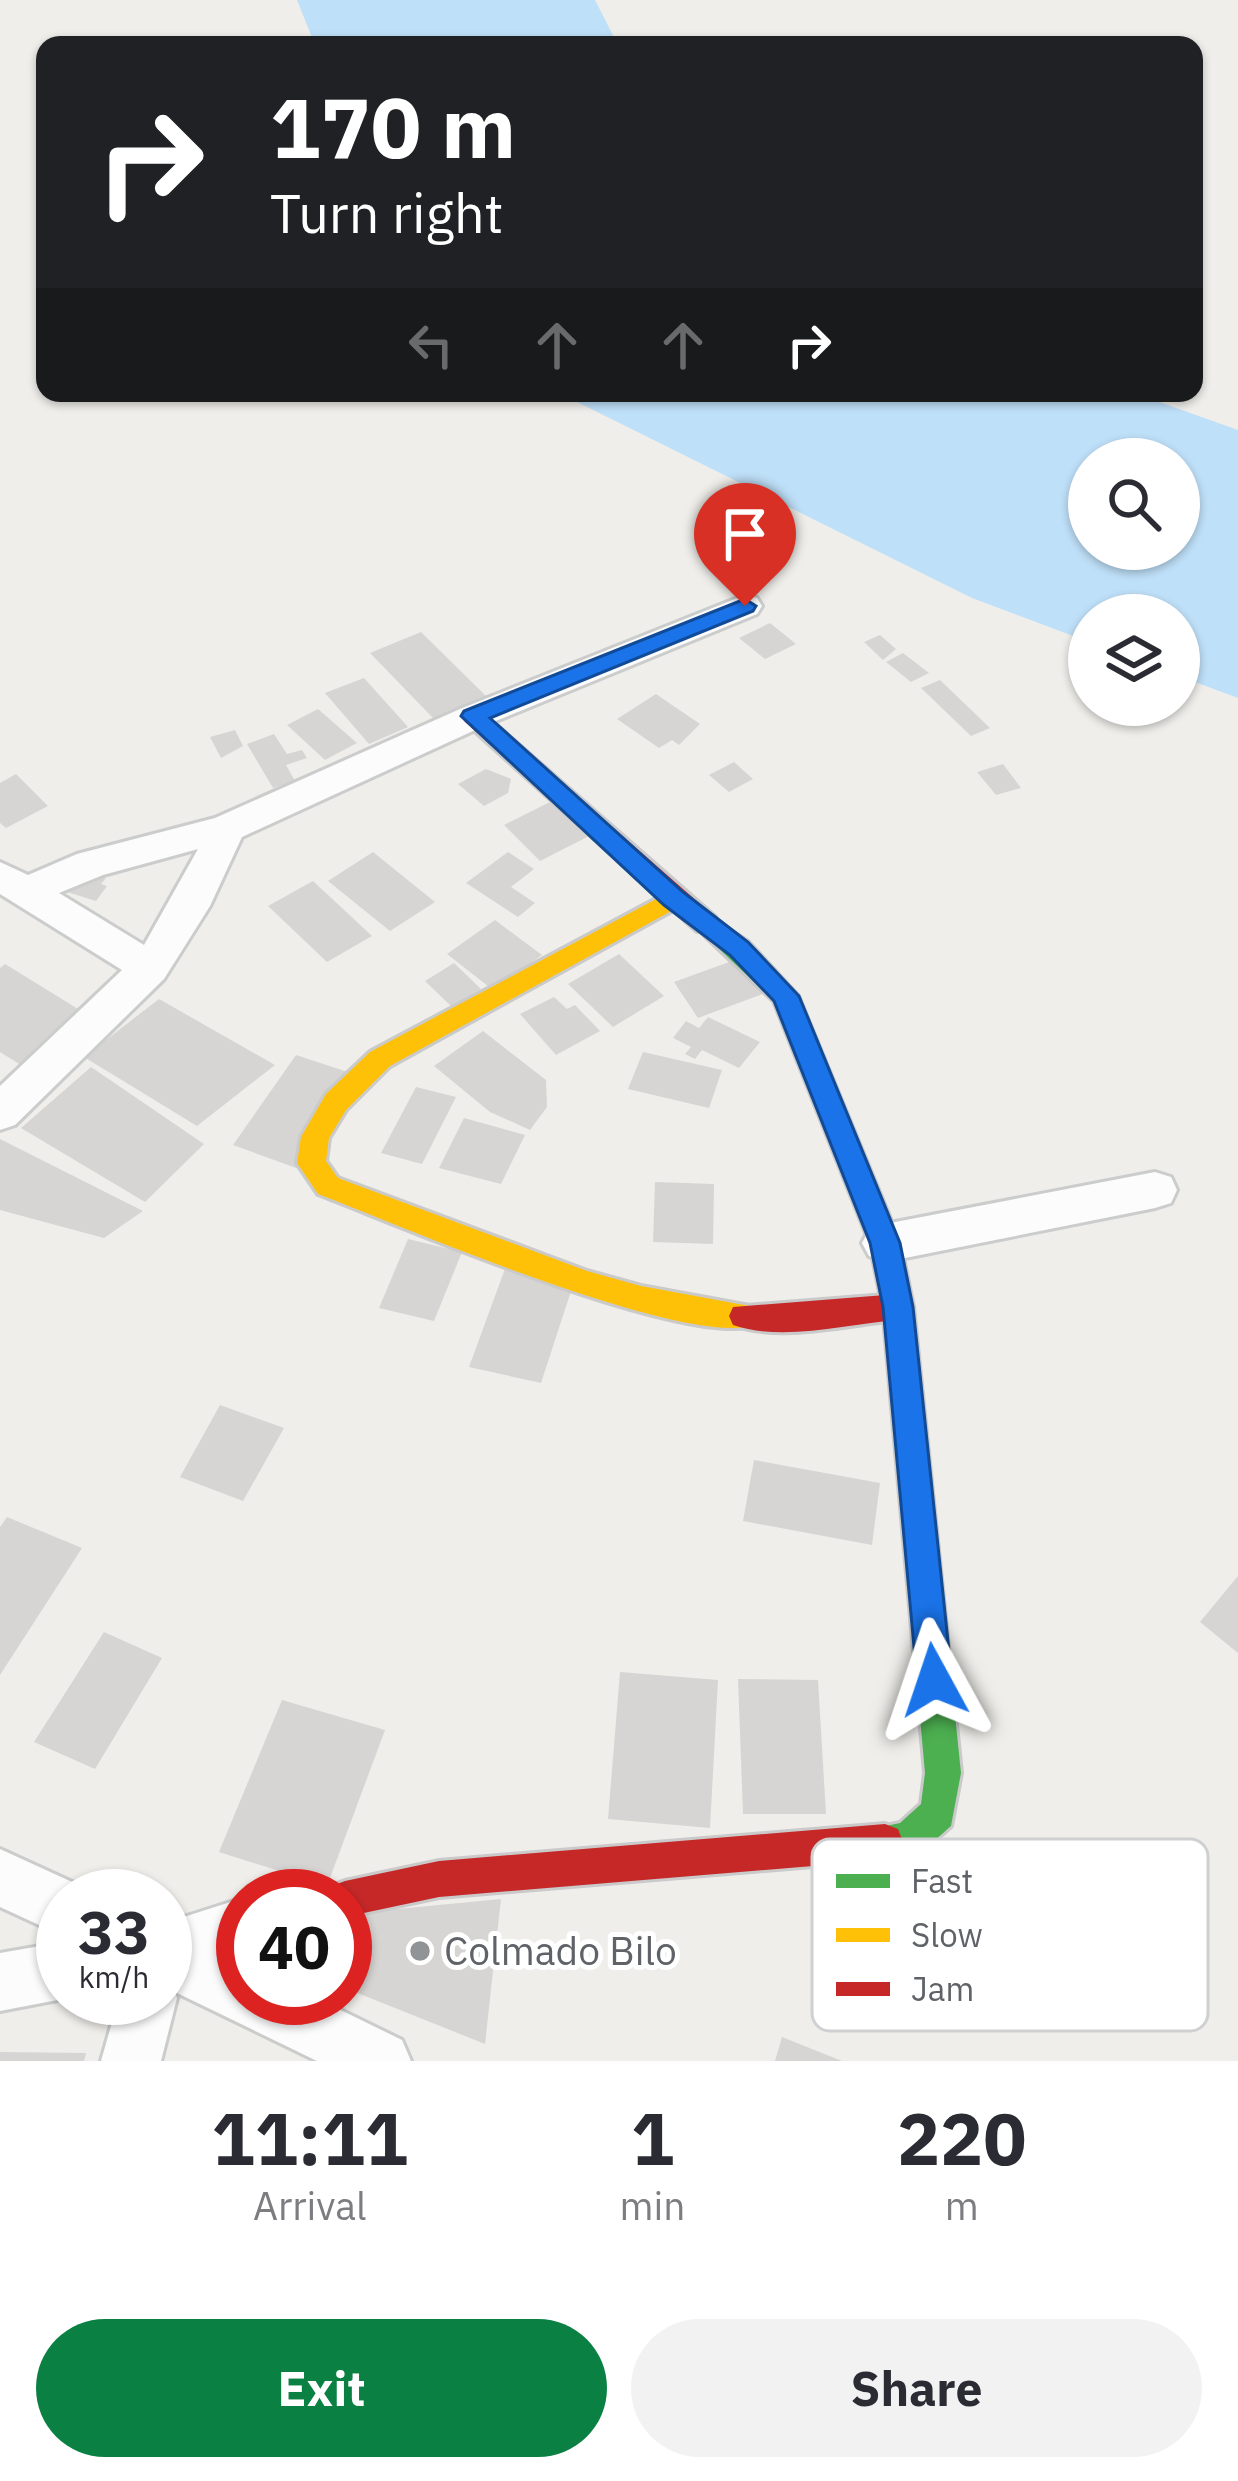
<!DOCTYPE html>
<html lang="en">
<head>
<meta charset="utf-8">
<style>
  body { margin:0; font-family:"IBM Plex Sans",sans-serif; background:#f2f2f3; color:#2b2b33; height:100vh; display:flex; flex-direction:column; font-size:45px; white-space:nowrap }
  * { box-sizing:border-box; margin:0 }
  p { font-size:39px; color:#7c7c81 }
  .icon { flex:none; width:66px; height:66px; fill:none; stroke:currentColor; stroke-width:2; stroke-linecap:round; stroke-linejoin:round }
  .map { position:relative; height:2061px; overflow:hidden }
  .details { display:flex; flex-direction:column; background:#fff; flex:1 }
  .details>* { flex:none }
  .guide { position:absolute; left:36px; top:36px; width:1167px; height:366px; border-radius:24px; box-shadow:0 3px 9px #0004; background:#202124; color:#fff; overflow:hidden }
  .tools { position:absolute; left:1068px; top:438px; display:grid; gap:24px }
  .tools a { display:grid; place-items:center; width:132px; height:132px; border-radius:50%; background:#fff; box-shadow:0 3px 9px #0004; font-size:60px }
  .speed { position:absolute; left:36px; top:1869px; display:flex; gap:24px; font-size:60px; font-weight:700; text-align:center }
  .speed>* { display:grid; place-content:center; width:156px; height:156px; border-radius:50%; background:#fff; box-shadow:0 3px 9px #0004; line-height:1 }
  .speed small { font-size:30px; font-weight:400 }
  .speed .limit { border:18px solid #d22; background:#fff; color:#111 }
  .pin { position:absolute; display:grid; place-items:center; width:102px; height:102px; color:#fff; margin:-123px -51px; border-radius:50% 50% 50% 0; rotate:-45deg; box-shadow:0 0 12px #0007 }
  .pin .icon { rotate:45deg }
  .me { position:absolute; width:132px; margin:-66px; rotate:355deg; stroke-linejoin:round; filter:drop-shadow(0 0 9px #0008) }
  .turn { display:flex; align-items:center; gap:42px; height:252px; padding:0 36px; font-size:54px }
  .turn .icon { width:156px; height:156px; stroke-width:2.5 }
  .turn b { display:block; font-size:84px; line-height:102px }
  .lanes { display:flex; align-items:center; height:114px; padding:0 36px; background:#0003; justify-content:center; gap:60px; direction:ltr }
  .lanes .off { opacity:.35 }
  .eta { display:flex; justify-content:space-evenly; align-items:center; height:204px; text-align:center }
  .eta b { font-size:72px; font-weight:800; line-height:84px }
  .primary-button { display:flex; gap:24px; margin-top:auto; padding:24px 36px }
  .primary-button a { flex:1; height:138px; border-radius:72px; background:#0b8043; color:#fff; font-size:48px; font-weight:800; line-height:138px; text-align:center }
  .primary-button a+a { background:#f2f2f3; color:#2b2b33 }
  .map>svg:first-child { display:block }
  .water { fill:#bfe0f9; fill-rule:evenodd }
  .building { fill:#d6d5d3 }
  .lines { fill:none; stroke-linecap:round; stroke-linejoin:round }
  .street-casing { stroke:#cbcccc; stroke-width:6 }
  .fast-casing { stroke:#cacacb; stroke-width:6 }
  .slow-casing { stroke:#cacacb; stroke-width:6 }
  .jam-casing { stroke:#cacacb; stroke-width:6 }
  .street { fill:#fdfcfc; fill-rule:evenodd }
  .fast { fill:#4caf50; fill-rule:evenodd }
  .slow { fill:#ffc107; fill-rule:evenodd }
  .jam { fill:#c62828; fill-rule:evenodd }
  .route { fill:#1a73e8; stroke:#114b97; stroke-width:3 }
  .poi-dot { fill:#919496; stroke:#fff; stroke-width:4.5 }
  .labels { text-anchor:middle; stroke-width:10; stroke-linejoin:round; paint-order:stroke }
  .near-poi-label { font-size:39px; fill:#5f6368; stroke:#fff; text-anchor:start }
  .key { fill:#fff; stroke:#cfd0d2; stroke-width:3 }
  .key-label { font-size:33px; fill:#5f6368 }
</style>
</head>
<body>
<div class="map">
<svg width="1238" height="2061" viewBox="0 0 1238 2061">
  <rect width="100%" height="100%" fill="#efeeea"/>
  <path class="water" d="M 297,0 L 595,0 L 618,45 L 315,45 Z
    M 559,393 L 1134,393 L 1238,430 L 1238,698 L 1179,676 L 1179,615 L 1089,615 L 1089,642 L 972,598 ZM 1089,459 L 1179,459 L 1179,549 L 1089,549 Z"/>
  <path class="building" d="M 770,623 L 796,644 L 765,659 L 739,638 Z
    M 421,632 L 486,696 L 434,719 L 370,653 Z
    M 880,635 L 896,649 L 883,660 L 864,642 Z
    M 903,653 L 929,673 L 911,682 L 886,662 Z
    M 364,678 L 408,727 L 369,744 L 325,693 Z
    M 940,680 L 990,728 L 971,736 L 921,688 Z
    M 656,694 L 700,724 L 679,745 L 672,740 L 659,748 L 617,719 Z
    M 318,709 L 357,743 L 325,760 L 287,725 Z
    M 235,730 L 243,746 L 221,758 L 210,737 Z
    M 274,734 L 287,754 L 302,750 L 307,758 L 286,765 L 295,781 L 273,788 L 247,744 Z
    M 734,762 L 753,779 L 729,792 L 709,775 Z
    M 1003,764 L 1021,788 L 996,795 L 977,772 Z
    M 486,769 L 511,779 L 508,793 L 484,806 L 458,784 Z
    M 16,774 L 48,806 L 6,828 L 0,823 L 0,783 Z
    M 556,799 L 593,834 L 540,861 L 504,825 Z
    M 373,852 L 435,902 L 390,931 L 328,881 Z
    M 508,852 L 534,869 L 511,887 L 535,903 L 518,917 L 466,883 Z
    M 81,870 L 106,878 L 101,884 L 107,886 L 96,901 L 64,891 Z
    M 313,881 L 372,936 L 327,962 L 268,906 Z
    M 495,920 L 542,955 L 493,990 L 447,954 Z
    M 619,954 L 664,996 L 613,1027 L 568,984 Z
    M 743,957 L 768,992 L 698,1018 L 674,982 Z
    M 454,963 L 481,989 L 452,1007 L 425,981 Z
    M 5,964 L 83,1012 L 21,1065 L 0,1052 L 0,968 Z
    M 554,997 L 567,1009 L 575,1005 L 600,1031 L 556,1055 L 520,1014 Z
    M 159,999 L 275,1065 L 197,1126 L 84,1057 Z
    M 708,1017 L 760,1042 L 739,1068 L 702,1050 L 695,1059 L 685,1054 L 691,1047 L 673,1038 L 686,1021 L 699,1028 Z
    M 483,1031 L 546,1080 L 547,1107 L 530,1130 L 490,1112 L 434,1066 Z
    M 643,1052 L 722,1070 L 709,1108 L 628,1089 Z
    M 296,1055 L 360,1076 L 299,1169 L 233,1145 Z
    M 91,1067 L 204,1144 L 145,1202 L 21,1128 Z
    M 416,1087 L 456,1097 L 422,1164 L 381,1153 Z
    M 464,1118 L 525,1135 L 501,1184 L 439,1168 Z
    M 0,1139 L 143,1211 L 104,1238 L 0,1210 Z
    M 655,1182 L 714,1184 L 713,1244 L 653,1242 Z
    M 408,1239 L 462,1252 L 434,1321 L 379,1308 Z
    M 506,1266 L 574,1282 L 541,1383 L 469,1367 Z
    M 220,1405 L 284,1428 L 243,1501 L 180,1477 Z
    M 754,1460 L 880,1483 L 872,1545 L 743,1521 Z
    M 7,1517 L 82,1548 L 0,1675 L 0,1527 Z
    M 1238,1576 L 1238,1653 L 1200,1622 Z
    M 104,1632 L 162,1658 L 95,1769 L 34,1742 Z
    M 620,1672 L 718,1680 L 710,1828 L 608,1819 Z
    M 738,1679 L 818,1680 L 826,1814 L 743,1814 Z
    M 282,1700 L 385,1730 L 327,1886 L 219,1852 Z
    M 501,1899 L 485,2044 L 345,1988 L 345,1914 Z
    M 782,2037 L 842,2061 L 775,2061 Z
    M 0,2052 L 86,2053 L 84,2061 L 0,2061 Z"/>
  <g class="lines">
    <g class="street-casing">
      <path id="street" d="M 745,595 L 757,598 L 762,606 L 757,614 L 486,725 L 242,837 L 210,906 L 164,979 L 15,1125 L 0,1130 L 0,1086 L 122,970 L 0,894 L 0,862 L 28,875 L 77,854 L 215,818 L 460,709 ZM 198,849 L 144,945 L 59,893 L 103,875 Z
        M 1155,1172 L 1171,1177 L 1177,1190 L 1171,1203 L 1155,1208 L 885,1262 L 869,1256 L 862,1243 L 869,1230 L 885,1224 Z
        M 0,1849 L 83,1887 L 87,1896 L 63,1896 L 63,1936 L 0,1907 Z
        M 243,1898 L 243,1956 L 234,1959 L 243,1963 L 243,1998 L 316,1998 L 402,2040 L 411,2061 L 317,2061 L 175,1992 L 177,1998 L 161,2061 L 101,2061 L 119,1998 L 165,1998 L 165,1923 Z
        M 63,1942 L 63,1998 L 68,1998 L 0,2011 L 0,1953 Z"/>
    </g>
    <g class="fast-casing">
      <path id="fast" d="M 706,915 L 748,942 L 798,996 L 900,1243 L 913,1307 L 961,1773 L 951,1826 C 927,1847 906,1869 872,1855 L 867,1842 L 872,1829 L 900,1823 L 921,1804 L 925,1773 L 883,1307 L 870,1243 L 774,1001 L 693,924 Z"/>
    </g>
    <g class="slow-casing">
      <path id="slow" d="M 673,890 L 686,899 L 682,905 L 390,1066 L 346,1110 L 329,1138 L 326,1161 L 338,1178 L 587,1271 L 641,1286 L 755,1307 L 759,1316 L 755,1325 C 685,1349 397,1224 318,1194 L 297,1163 L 301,1137 L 326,1094 L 370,1052 Z"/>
    </g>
    <g class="jam-casing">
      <path id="jam" d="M 473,709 L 481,712 L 715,917 L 719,924 L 715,931 L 697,931 L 465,722 L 461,717 Z
        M 898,1294 L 909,1298 L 913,1307 L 909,1316 L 898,1320 C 848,1324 782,1342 733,1325 L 729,1316 L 733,1307 Z
        M 885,1824 L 898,1829 L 903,1842 L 898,1855 L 885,1860 L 439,1897 L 345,1917 L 345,1896 L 328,1896 L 332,1886 L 345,1881 L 439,1861 Z"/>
    </g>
    <use href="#street" class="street"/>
    <use href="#fast" class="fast"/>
    <use href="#slow" class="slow"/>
    <use href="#jam" class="jam"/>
  </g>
  <path class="route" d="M 745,599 L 756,606 L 753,611 L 490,718 L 683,892 L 748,942 L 799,996 L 900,1243 L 913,1307 L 952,1680 L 946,1692 L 934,1697 L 922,1692 L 917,1680 L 883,1307 L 870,1243 L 774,1001 L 730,955 L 664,905 L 461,716 L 464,711 Z"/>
  <circle class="poi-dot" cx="420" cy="1951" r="12"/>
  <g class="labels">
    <g class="near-poi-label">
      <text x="444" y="1965">Colmado Bilo</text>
    </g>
  </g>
  <rect x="812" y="1839" width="396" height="192" rx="18" class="key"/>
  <rect x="836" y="1874" width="54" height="14" fill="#4caf50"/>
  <rect x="836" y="1928" width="54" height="14" fill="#ffc107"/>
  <rect x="836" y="1982" width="54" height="14" fill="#c62828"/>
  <g class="key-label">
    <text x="911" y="1893">Fast</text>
    <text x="911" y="1947">Slow</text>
    <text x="911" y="2001">Jam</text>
  </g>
</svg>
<div class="tools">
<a><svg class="icon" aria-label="search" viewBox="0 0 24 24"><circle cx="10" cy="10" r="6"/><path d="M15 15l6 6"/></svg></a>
<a><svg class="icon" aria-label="layers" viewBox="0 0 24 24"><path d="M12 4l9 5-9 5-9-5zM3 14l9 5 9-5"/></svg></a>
</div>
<div class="speed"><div>33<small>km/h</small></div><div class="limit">40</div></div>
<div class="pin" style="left:745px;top:606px;background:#d93025"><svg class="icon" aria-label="arrive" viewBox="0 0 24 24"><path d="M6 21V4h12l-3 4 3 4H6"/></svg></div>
<svg class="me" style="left:934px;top:1680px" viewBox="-20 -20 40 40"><path d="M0-17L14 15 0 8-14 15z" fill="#1a73e8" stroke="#fff" stroke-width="4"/></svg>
<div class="guide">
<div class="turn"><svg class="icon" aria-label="right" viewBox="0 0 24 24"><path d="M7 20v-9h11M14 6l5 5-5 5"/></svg><div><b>170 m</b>Turn right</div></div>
<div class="lanes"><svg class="icon off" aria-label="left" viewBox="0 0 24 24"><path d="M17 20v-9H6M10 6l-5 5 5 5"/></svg><svg class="icon off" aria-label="ahead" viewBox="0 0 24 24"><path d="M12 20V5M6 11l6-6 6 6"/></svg><svg class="icon off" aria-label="ahead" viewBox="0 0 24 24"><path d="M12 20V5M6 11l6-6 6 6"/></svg><svg class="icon" aria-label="right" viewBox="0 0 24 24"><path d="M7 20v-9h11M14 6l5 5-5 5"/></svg></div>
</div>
</div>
<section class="details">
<div class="eta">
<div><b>11:11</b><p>Arrival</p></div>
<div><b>1</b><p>min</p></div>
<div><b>220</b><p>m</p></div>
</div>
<div class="primary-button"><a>Exit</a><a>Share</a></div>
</section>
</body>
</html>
